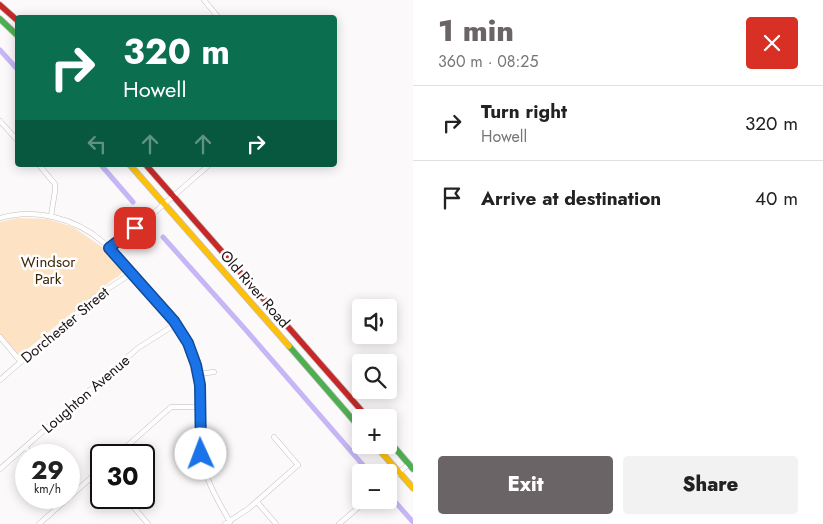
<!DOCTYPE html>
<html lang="en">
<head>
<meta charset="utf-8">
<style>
  body { margin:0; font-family:Jost,sans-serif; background:#f2f2f2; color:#222; height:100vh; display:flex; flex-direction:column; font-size:19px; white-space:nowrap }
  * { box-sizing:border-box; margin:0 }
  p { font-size:16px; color:#767676 }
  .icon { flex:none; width:28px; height:28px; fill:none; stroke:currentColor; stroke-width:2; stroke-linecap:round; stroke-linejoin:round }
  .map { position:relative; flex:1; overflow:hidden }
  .side { display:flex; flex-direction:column; background:#fff; width:410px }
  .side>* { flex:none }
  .hud { position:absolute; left:15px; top:15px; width:322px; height:152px; border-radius:5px; box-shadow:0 2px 12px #0003; background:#0b6e4f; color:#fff; overflow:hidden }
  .tools { position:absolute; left:352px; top:299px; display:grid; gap:10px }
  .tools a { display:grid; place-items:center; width:45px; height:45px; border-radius:5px; background:#fff; box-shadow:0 2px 12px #0003; font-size:25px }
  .speed { position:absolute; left:15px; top:444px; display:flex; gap:10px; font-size:25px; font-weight:700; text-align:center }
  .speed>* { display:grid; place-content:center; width:65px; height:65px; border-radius:50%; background:#fff; box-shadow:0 2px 12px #0003; line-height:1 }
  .speed small { font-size:12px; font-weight:400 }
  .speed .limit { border:2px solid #111; border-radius:8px; background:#fff; color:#111 }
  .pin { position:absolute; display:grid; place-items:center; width:42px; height:42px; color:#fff; margin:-21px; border-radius:10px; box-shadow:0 2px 8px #0006 }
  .me { position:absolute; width:55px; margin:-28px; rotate:358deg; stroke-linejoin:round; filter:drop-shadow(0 0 4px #0008) }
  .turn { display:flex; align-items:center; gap:18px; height:105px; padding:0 25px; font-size:22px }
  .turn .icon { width:65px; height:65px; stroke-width:2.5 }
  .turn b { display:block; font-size:35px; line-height:42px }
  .lanes { display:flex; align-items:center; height:48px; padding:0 25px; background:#0003; justify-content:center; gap:25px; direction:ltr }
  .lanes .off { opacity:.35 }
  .round { display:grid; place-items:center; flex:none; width:52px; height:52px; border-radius:5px; background:#f2f2f2 }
  .headline { display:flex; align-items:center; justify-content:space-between; height:85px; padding:0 25px }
  h1 { font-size:30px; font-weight:800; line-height:38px; color:#6b6466 }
  .action { display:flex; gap:10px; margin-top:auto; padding:10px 25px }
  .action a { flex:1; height:58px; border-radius:5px; background:#6b6466; color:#fff; font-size:20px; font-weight:800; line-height:58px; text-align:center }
  .action a+a { background:#f2f2f2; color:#222 }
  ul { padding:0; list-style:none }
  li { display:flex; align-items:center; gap:15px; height:75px; padding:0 25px; border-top:1px solid #e0e0e0 }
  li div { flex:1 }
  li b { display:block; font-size:19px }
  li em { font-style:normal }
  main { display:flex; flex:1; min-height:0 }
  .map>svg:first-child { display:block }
  .green { fill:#fde2c4 }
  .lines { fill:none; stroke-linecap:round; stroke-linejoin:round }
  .canal { stroke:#c7b6f5; stroke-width:5 }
  .street-casing { stroke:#c3bebf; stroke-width:5.5 }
  .fast-casing { stroke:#c3bebf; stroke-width:7 }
  .slow-casing { stroke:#c3bebf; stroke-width:7 }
  .jam-casing { stroke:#c3bebf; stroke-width:7 }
  .street { stroke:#fffefe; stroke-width:4.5 }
  .fast { stroke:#4caf50; stroke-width:5.5 }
  .slow { stroke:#ffc107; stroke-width:5.5 }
  .jam { stroke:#c62828; stroke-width:5.5 }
  .route-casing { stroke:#114b97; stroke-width:12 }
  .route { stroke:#1a73e8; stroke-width:9 }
  .labels { text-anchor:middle; stroke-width:5; stroke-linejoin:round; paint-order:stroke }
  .park-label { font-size:15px; fill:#3d2300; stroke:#fff }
  .street-label { font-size:15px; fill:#1d1416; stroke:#fff }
</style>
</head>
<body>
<main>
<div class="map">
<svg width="413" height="524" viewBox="0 0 413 524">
  <rect width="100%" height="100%" fill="#fcf9fa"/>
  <path class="green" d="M 17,218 L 48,219 L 73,227 L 102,247 L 123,272 L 119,275 L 119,276 L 112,280 L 19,356 L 0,334 L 0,222 Z"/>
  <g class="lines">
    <path class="canal" d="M 0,50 L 18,70
      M 101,165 L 133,202
      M 163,237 L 245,329 L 369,472
      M 389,495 L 413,522"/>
    <g class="street-casing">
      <path id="street" d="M 204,0 L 219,18
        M 0,121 L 18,141
        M 39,165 L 55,184 L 55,191 L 51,216
        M 0,218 C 36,208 75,218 103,242 C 120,257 134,276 149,293 C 166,312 184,330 193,354 C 205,386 197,419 201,452 C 204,478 217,499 230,522
        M 109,248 L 147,219 L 209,165
        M 0,337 L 21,362
        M 198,374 L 214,372
        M 0,380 L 94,298 L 132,273
        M 25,447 L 32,455
        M 117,455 L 171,407 L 200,407
        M 0,469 L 138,348 L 176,324
        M 389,481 L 409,464
        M 126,498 L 148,524
        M 257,502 L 276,524
        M 39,524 L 101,469
        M 225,524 L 248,509 L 298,465 L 274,437
        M 339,524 L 367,500"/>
    </g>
    <g class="fast-casing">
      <path id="fast" d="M 0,19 L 18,36
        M 289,346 L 361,429
        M 389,441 L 413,469"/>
    </g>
    <g class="slow-casing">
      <path id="slow" d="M 130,165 L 289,346
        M 375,445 L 413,488"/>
    </g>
    <g class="jam-casing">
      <path id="jam" d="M 0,5 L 18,21
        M 146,165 L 368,418"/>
    </g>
    <use href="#street" class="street"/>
    <use href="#fast" class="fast"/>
    <use href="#slow" class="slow"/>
    <use href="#jam" class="jam"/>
  </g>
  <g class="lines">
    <g class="route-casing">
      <path id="route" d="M 135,228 L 109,248 L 174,321 L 188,343 L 196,365 L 200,385 L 201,454"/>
    </g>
    <use href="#route" class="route"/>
  </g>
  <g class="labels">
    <g class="park-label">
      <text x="48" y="267">Windsor<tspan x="48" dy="17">Park</tspan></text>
    </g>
    <g class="street-label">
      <text transform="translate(255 289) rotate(49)" y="5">Old River Road</text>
      <text transform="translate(65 325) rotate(-40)" y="5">Dorchester Street</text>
      <text transform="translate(86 394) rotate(-41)" y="5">Loughton Avenue</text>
    </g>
  </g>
</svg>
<div class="tools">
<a><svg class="icon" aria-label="sound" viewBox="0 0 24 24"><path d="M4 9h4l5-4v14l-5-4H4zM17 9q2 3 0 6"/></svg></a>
<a><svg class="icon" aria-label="search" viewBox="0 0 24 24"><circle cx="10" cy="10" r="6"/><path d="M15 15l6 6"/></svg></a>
<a>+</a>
<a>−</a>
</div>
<div class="speed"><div>29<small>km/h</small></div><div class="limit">30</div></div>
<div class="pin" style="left:135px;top:228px;background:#d93025"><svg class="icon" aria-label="arrive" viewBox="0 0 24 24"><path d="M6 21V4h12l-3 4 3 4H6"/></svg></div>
<svg class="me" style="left:201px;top:454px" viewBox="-20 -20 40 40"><circle r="19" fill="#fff"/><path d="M0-13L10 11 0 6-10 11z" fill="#1a73e8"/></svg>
<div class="hud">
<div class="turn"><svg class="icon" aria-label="right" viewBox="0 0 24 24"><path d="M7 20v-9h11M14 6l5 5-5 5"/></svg><div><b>320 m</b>Howell</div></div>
<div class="lanes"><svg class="icon off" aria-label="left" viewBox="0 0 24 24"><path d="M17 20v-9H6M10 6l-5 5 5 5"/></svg><svg class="icon off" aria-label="ahead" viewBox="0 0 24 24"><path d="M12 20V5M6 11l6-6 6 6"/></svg><svg class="icon off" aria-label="ahead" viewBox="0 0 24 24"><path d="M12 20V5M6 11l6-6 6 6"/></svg><svg class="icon" aria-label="right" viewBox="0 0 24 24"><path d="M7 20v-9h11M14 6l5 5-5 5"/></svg></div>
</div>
</div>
<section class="side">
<div class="headline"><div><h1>1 min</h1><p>360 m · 08:25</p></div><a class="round" style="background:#d93025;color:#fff"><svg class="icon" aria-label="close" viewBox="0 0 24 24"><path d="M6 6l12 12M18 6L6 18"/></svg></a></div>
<ul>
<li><svg class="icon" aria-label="right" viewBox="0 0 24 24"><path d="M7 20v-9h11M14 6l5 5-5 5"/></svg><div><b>Turn right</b><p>Howell</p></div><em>320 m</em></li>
<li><svg class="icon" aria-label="arrive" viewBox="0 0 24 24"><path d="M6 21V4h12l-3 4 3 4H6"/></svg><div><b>Arrive at destination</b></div><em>40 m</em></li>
</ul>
<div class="action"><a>Exit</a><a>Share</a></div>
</section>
</main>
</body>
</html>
